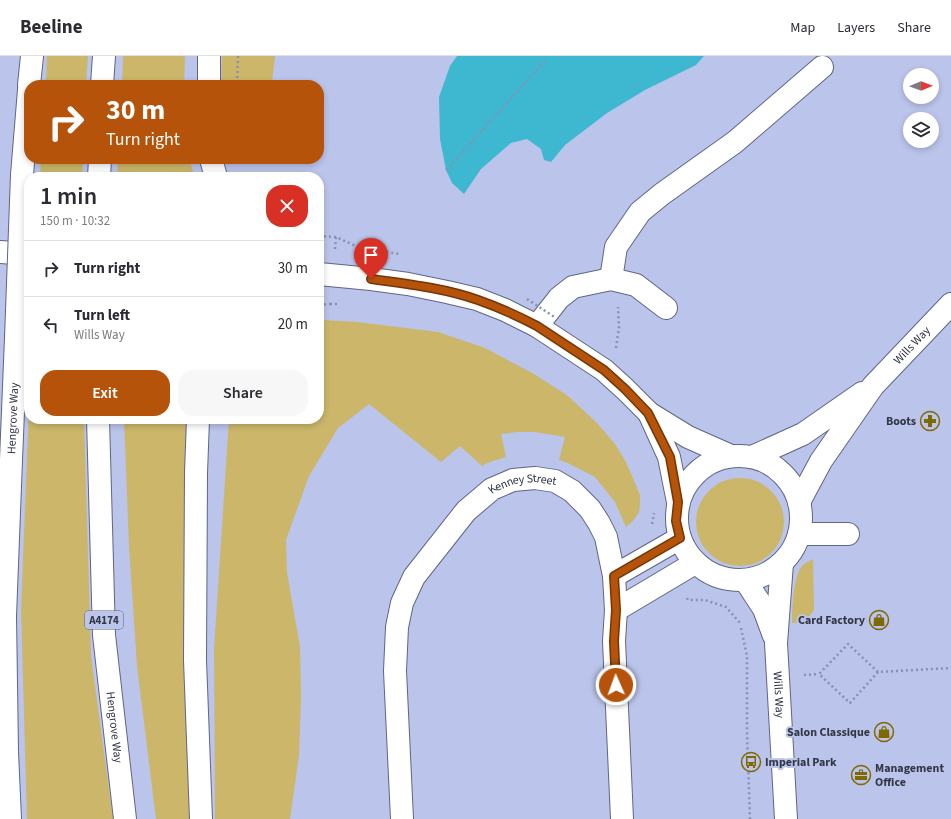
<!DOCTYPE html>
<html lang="en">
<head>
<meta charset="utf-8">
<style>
  body { margin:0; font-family:"Source Sans 3",sans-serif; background:#f7f7f7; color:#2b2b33; height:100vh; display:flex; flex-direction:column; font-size:15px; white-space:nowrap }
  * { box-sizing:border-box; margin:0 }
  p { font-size:13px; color:#7c7c81 }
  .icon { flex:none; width:22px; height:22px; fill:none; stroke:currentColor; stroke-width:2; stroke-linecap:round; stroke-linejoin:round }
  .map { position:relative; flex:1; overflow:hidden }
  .panel { position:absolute; left:24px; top:116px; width:300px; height:252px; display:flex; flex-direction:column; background:#fff; border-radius:16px; box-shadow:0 2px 6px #0003 }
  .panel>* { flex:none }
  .guide { position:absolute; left:24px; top:24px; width:300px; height:84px; border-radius:16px; box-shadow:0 2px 6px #0003; background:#b45309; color:#fff; overflow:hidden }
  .needle { width:26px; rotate:89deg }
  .buttons { position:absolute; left:903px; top:12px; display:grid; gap:8px }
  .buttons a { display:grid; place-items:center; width:36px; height:36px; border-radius:50%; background:#fff; box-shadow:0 2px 6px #0003; font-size:20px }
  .pin { position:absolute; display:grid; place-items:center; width:34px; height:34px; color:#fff; margin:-41px -17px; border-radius:50% 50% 50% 0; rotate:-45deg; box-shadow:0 0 4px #0007 }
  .pin .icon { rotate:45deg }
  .me { position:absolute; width:44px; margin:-22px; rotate:358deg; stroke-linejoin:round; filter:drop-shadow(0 0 3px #0008) }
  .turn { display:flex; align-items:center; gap:14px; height:84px; padding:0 16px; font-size:18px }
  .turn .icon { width:52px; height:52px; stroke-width:2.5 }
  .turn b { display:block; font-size:28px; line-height:34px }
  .round { display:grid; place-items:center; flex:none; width:42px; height:42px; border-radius:16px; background:#f7f7f7 }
  .overview { display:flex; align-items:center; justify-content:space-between; height:68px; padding:0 16px }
  h1 { font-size:24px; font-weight:600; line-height:30px }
  .button { display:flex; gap:8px; margin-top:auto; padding:8px 16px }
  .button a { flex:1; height:46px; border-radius:16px; background:#b45309; color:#fff; font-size:16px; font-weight:600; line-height:46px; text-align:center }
  .button a+a { background:#f7f7f7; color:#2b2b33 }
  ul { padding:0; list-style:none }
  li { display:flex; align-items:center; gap:12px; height:56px; padding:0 16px; border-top:1px solid #e1e1e2 }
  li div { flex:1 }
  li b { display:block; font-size:15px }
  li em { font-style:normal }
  header { display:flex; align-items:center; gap:24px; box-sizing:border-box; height:56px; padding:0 20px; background:#fff; border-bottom:1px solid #e1e1e2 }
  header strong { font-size:19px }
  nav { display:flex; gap:22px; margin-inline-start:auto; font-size:14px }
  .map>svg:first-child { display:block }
  .green { fill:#cbb66a }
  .water { fill:#3eb7d0 }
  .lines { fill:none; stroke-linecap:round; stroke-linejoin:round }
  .minor-casing { stroke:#5e6687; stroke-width:24 }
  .highway-casing { stroke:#5e6687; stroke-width:24 }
  .path { stroke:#8990ae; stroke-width:2.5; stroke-dasharray:2 3; stroke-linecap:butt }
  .minor { stroke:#fff; stroke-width:22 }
  .highway { stroke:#fff; stroke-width:22 }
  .highway-bridge-casing { stroke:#5e6687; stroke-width:24; stroke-linecap:butt }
  .path-bridge { stroke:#8990ae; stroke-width:2.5; stroke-dasharray:2 3; stroke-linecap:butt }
  .highway-bridge { stroke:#fff; stroke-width:22 }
  .route-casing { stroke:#753606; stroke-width:10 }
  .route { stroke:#b45309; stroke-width:7 }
  .labels { text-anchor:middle; stroke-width:4; stroke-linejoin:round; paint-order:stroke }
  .shield { fill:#bbc4ea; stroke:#5b6176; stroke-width:1 }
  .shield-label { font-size:11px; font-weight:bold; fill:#323645 }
  .street-label { font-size:12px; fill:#323645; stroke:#bbc4ea }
  .poi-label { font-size:12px; font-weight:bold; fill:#323645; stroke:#bbc4ea; text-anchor:end }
</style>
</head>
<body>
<header>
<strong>Beeline</strong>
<nav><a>Map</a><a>Layers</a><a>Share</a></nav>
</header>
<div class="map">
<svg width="951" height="763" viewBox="0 0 951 763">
  <rect width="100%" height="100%" fill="#bbc4ea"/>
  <path class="green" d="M 47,0 L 88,0 L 86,29 L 46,29 Z
    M 123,0 L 185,0 L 184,29 L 122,29 Z
    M 222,0 L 275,0 L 272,26 L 242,29 L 221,29 Z
    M 41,103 L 83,103 L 82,121 L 40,121 Z
    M 118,103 L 189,103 L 195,121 L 117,121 Z
    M 323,264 L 357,266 L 438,276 L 485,292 L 534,318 L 568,340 L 597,367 L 615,388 L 626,406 L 640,439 L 640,448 L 639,456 L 633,465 L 626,471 L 615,446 L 595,421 L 568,407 L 559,404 L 565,381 L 535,376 L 517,376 L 501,378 L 506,401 L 487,407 L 482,410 L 460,390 L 441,406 L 369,348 L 338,372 L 309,420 L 286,484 L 287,517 L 300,591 L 301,641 L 299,699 L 290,763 L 215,763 L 214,593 L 229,363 L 319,363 L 319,265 Z
    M 29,351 L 29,363 L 84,363 L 91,600 L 113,763 L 27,763 L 21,553 Z
    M 124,363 L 187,363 L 184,516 L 187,664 L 191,763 L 156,763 L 137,610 L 129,490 Z
    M696 466a44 44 0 1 1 88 0a44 44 0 1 1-88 0Z
    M 813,503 L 814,554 L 805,566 L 792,567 C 792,554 793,519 803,509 C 805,507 810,505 813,503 Z"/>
  <path class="water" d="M 457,0 L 704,0 L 696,9 L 645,34 L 607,57 L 565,89 L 551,106 L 544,104 L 541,93 L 527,83 L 511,87 L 481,113 L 464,138 L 452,127 L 446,114 L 440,83 L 439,41 L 450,10 Z"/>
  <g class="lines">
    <g class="minor-casing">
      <g id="minor">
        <path d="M 0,196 L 29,198"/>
        <path d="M 319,218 L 371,223 L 408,228 L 447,236 L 477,243 L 505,254 L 537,270 L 604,314 L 625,333 L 649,357 L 688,381 L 731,400"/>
        <path d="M 611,223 L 616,191 L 640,156 L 662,138 L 735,86 L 822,11"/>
        <path d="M 537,270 L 559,242 L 573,231 L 611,223 L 636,229 L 666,252"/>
        <path d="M 649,357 L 669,401 L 678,446"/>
        <circle cx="739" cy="462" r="62"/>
        <path d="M 752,401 L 803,378 L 862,337"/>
        <path id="s1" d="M 799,446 L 821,405 L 873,330 L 951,248"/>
        <path d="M 799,478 L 848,478"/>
        <path id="s2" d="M 782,507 L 776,587 L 786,763"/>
        <path d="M 614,520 L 680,482"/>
        <path d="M 745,524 L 764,553 L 774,580"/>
        <path d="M 616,554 L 695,507"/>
        <path id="s3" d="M 402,763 L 395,615 L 397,571 L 402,547 L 414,521 L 466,455 L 492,433 L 513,424 L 535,422 L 555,425 L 572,435 L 590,453 L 599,467 L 606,481 L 614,520 L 616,554 L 614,585 L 622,763"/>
      </g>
    </g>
    <g class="highway-casing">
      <g id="highway">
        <path d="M 29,29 L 32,0"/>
        <path d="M 102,29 L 104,0"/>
        <path d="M 209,29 L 209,0"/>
        <path d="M 211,103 L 216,121"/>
        <path d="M 22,119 L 29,34"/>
        <path d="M 99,121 L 100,103"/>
        <path id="s4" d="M 98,363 L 104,579 L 125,763"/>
        <path d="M 198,363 L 196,417 L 195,604 L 201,763"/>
        <path id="s5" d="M 10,763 L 7,696 L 5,560 L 11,404 L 16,282"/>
      </g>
    </g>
    <path class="path" d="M 237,27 L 238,0
      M 446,114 L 546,4
      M 319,180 L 336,181 L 358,191 L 399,198
      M 335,193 L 336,181
      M 330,248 L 338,248
      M 319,249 L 330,248
      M 616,292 L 619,271 L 618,251
      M 652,468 L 654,457
      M 687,542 L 688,544 L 705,544 L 726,551 L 740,567
      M 741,572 L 747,600 L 747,676 L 750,763
      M 878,616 L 848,588 L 819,618 L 850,647 L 878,616 L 951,612
      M 804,619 L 819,618"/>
    <use href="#minor" class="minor"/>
    <use href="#highway" class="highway"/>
    <g class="highway-bridge-casing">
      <path id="highway-bridge" d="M 16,282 L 22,119"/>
    </g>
    <path class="path-bridge" d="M 527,243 L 556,262"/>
    <use href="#highway-bridge" class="highway-bridge"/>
  </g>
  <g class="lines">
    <g class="route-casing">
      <path id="route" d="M 371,223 C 407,228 444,232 478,244 C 498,251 518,260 537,270 L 604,314 L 625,333 L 648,357 L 670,401 L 678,446 L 676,465 L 680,482 L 614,520 L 616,554 L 614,585 L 616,629"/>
    </g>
    <use href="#route" class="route"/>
  </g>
  <defs>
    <g id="pharmacy-ring" transform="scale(1)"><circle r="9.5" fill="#bbc4ea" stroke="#7f6900" stroke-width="1.5"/><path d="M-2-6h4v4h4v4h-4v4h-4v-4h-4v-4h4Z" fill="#7f6900"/></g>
    <g id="shop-ring" transform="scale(1)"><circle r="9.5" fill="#bbc4ea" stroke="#7f6900" stroke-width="1.5"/><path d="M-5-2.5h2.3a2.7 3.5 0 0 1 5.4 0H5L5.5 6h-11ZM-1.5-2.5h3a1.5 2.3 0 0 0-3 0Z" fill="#7f6900"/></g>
    <g id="bus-ring" transform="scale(1)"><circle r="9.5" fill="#bbc4ea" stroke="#7f6900" stroke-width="1.5"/><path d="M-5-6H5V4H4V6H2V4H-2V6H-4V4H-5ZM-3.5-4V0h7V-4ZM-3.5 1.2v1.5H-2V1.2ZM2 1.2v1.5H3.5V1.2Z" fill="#7f6900"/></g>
    <g id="office-ring" transform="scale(1)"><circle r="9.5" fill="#bbc4ea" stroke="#7f6900" stroke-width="1.5"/><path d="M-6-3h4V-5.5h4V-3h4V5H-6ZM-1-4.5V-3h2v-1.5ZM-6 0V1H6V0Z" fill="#7f6900"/></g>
  </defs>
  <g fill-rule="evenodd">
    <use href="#pharmacy-ring" x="930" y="365"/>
    <use href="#shop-ring" x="879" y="564"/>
    <use href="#shop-ring" x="884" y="676"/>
    <use href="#bus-ring" x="751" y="706"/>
    <use href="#office-ring" x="861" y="719"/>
  </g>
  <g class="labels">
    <rect class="shield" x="85" y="555" width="38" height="18" rx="3"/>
    <g class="shield-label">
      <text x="104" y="568">A4174</text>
    </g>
    <g class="street-label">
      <text dy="4" stroke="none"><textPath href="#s1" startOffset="194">Wills Way</textPath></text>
      <text dy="4" stroke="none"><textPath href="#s5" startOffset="401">Hengrove Way</textPath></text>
      <text dy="4" stroke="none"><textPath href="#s3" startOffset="395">Kenney Street</textPath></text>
      <text dy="4" stroke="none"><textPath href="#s2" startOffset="132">Wills Way</textPath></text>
      <text dy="4" stroke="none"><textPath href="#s4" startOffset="309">Hengrove Way</textPath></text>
    </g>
    <g class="poi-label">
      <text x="916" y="369">Boots</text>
      <text x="865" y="568">Card Factory</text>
      <text x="870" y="680">Salon Classique</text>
      <text x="765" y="710" text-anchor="start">Imperial Park</text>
      <text x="875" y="716" text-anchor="start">Management<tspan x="875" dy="14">Office</tspan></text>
    </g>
  </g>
</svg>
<div class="buttons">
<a><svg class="needle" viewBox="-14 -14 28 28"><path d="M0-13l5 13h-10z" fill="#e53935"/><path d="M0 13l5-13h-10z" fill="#7c7c81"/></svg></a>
<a><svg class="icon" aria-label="layers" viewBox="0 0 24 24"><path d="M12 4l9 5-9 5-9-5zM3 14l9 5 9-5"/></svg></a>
</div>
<div class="pin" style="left:371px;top:223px;background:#d93025"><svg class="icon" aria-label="arrive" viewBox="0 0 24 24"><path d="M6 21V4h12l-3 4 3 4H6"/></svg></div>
<svg class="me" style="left:616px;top:629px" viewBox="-20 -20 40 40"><circle r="17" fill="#b45309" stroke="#fff" stroke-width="3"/><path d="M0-11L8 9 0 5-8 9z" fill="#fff"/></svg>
<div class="guide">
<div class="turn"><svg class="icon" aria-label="right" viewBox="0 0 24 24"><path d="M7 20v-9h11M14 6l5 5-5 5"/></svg><div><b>30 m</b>Turn right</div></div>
</div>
<section class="panel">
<div class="overview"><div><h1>1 min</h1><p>150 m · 10:32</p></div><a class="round" style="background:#d93025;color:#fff"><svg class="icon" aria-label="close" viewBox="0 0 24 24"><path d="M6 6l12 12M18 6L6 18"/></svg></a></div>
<ul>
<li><svg class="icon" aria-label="right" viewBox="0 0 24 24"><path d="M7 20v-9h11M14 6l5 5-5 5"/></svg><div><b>Turn right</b></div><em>30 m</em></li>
<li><svg class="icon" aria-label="left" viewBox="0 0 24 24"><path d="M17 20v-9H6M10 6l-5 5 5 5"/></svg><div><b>Turn left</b><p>Wills Way</p></div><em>20 m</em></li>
</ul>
<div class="button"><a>Exit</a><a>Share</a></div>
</section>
</div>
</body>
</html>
